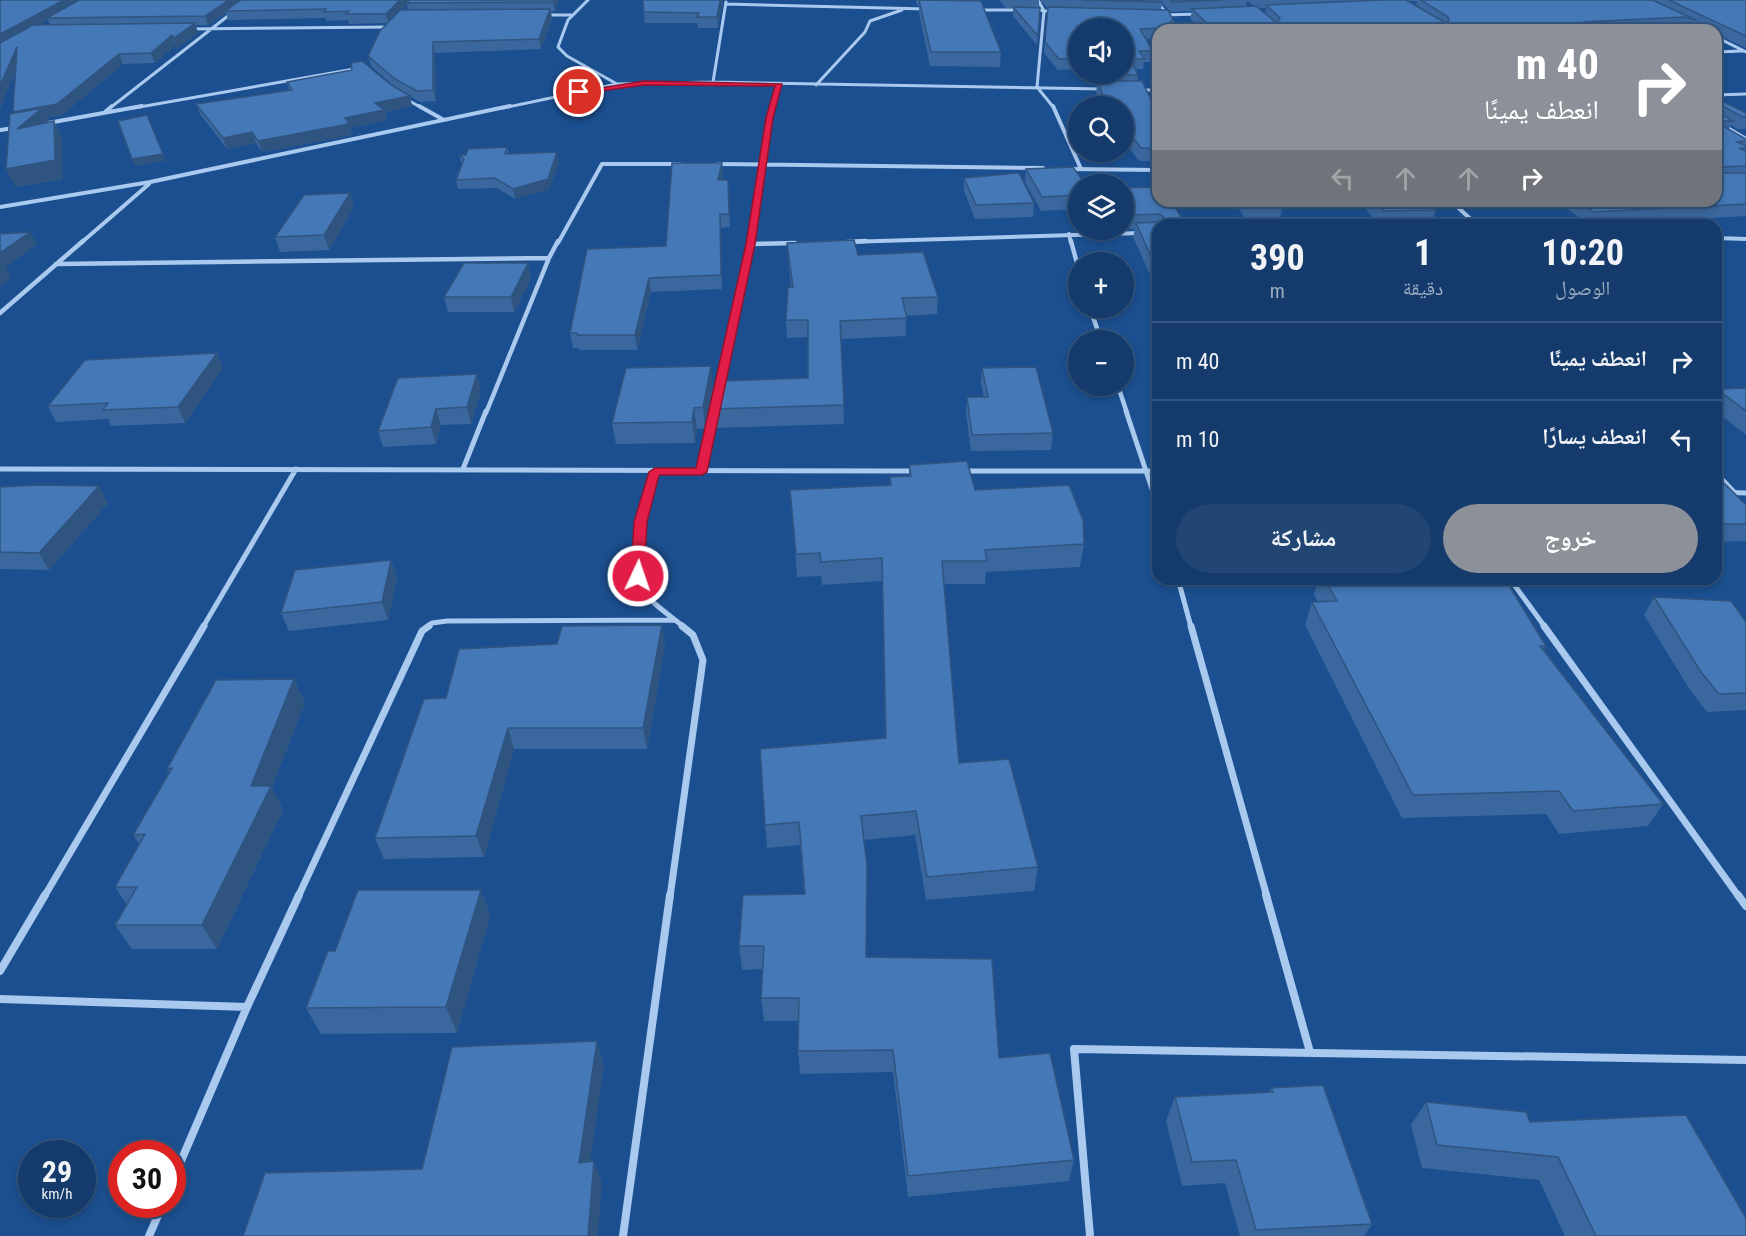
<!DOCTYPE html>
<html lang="ar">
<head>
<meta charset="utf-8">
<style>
  body { margin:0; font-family:"Roboto Condensed","Noto Naskh Arabic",sans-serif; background:#214673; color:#f1f3f6; direction:rtl; height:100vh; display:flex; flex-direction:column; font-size:22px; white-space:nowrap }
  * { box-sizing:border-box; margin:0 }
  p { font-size:20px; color:#9dadc1 }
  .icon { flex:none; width:33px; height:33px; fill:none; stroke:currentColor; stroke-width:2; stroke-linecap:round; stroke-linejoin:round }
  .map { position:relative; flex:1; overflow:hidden; direction:ltr }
  .details { position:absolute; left:1152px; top:219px; width:570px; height:366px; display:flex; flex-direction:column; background:#143b6b; border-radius:18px; box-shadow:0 3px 9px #0003,0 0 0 2px #33557e; direction:rtl }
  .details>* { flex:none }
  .guide { position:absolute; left:1152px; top:24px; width:570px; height:183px; border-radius:18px; box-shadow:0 3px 9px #0003,0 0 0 2px #33557e; direction:rtl; background:#8c9099; color:#fff; overflow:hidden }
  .buttons { position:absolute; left:1068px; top:18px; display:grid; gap:12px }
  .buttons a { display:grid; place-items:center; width:66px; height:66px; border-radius:50%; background:#143b6b; box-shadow:0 3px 9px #0003,0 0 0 2px #33557e; font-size:30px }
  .speed { position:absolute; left:18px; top:1140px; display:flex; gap:12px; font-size:30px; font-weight:700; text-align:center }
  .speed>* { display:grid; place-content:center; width:78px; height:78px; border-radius:50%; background:#143b6b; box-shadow:0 3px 9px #0003,0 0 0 2px #33557e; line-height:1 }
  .speed small { font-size:15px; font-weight:400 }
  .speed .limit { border:9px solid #d22; background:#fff; color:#111 }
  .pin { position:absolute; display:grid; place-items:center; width:51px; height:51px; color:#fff; margin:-26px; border:3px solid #fff; border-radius:50%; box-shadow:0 2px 6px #0007 }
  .me { position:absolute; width:66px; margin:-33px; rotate:3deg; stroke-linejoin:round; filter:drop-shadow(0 0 4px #0008) }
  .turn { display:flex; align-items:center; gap:21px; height:126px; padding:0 24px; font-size:27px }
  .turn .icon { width:78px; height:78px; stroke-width:2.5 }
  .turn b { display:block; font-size:42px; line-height:51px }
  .lanes { display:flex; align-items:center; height:57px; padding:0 24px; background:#0003; justify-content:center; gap:30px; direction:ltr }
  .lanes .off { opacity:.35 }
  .eta { display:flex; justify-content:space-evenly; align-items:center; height:102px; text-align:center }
  .eta b { font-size:36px; font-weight:700; line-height:42px }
  .cta { display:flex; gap:12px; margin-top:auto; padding:12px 24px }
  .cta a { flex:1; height:69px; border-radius:36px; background:#8c9099; color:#fff; font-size:24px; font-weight:700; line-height:69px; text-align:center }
  .cta a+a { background:#214673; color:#f1f3f6 }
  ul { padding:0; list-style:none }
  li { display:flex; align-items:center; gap:18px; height:78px; padding:0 24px; border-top:2px solid #33557e }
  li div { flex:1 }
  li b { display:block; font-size:22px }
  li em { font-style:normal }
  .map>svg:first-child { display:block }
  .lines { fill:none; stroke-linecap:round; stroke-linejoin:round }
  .street-far5 { stroke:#a9c9ee; stroke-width:3 }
  .street-far4 { stroke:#a9c9ee; stroke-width:4 }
  .street-far3 { stroke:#a9c9ee; stroke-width:4.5 }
  .street-far2 { stroke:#a9c9ee; stroke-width:5 }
  .street-far1 { stroke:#a9c9ee; stroke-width:7 }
  .street { stroke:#a9c9ee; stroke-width:8 }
  .wall { fill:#3a679d; fill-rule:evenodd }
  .shaded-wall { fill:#305480 }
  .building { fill:#4478b7; stroke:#305480; stroke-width:1.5 }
  .route { fill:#e11d48; stroke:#92132f; stroke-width:1.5 }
</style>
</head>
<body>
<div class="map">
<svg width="1746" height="1236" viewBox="0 0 1746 1236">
  <rect width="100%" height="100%" fill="#1b4f8f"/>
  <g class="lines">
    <path class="street-far5" d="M 588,0 L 568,20 L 558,47 L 567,56 L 617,84
      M 1038,0 L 1044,11 L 1037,87 L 1054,108
      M 1155,0 L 1169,16 L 1176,30
      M 726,4 L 926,9
      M 978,10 L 1019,10
      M 1032,10 L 1055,11
      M 545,15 L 571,15
      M 1164,15 L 1199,14
      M 1687,24 L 1700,30
      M 191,29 L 389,27
      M 1716,37 L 1746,52
      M 1716,52 L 1742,51
      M 713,82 L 726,2
      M 816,85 L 865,32 L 870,21 L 902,10
      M 1140,90 L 1158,90
      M 1716,95 L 1746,94
      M 404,98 L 422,108
      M 110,108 L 233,12
      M 134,108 L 360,68
      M 503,108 L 617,84 L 713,82 L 1103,89
      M 773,108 L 779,84"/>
    <path class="street-far4" d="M 419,106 L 444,120
      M 1053,106 L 1081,169
      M 104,113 L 112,106
      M 1716,121 L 1746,139
      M 48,123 L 142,106
      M 0,130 L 14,128
      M 717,164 L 1043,168
      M 1068,169 L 1158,170
      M 1451,201 L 1477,225
      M 0,207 L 150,182 L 510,106
      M 1069,234 L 1071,243
      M 1716,238 L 1746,239
      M 847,242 L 1140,233
      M 81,243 L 149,184
      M 558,243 L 602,164 L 680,164
      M 750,243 L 773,106"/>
    <path class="street-far3" d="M 1071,241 L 1078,267
      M 847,242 L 866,241
      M 750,244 L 795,243
      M 56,264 L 549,258
      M 1090,308 L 1101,340
      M 0,313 L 83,241
      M 1118,386 L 1127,413
      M 486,413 L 549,258 L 558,241
      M 714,413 L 750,241"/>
    <path class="street-far2" d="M 1126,411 L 1158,507
      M 0,469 L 914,471
      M 463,469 L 486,411
      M 964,471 L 1158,471
      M 655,472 C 646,503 624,570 648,597 C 658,608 672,617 684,627
      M 701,472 L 714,411
      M 1716,473 L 1734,492
      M 1716,492 L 1746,493
      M 1178,579 L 1191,627
      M 1510,579 L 1545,627
      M 203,627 L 296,469
      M 427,627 L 432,623 L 447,621 L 675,620"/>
    <path class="street-far1" d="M 1191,626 L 1267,897
      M 1544,626 L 1739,897
      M 44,897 L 204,626
      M 298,897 L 422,631 L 429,626
      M 670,897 L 703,660 L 693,635 L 682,626"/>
    <path class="street" d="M 1266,895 L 1310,1052
      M 1738,895 L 1746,906
      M 0,971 L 45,895
      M 0,999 L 247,1007
      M 172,1182 L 247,1007 L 299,895
      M 149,1236 L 163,1204
      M 623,1236 L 670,895
      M 1090,1236 L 1074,1049 L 1746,1060"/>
  </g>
  <path class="wall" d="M 0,0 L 559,0 L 555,11 L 551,11 L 552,19 L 541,49 L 435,53 L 436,101 L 420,102 L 410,96 L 412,106 L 385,112 L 387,120 L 350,128 L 352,135 L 262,152 L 256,143 L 227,149 L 200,114 L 196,104 L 289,90 L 287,82 L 391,85 L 396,88 L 371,66 L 368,56 L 387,23 L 349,24 L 348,20 L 326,21 L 326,18 L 228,20 L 226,13 L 208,25 L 195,25 L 198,33 L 177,48 L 176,45 L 155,63 L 123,64 L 62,115 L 46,118 L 48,123 L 54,121 L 62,139 L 63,179 L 15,187 L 13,112 L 15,72 L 0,109 ZM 407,5 L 408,10 L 401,10 ZM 48,20 L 50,25 L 39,25 Z
    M 642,0 L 737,0 L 723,0 L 718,28 L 698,28 L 697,23 L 645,23 Z
    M 916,0 L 978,0 L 1001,52 L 1000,67 L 930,66 L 919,13 L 919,5 L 917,5 Z
    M 999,0 L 1039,0 L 1039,8 L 1040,8 L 1037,45 L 1013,16 L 1013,8 L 1006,8 Z
    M 1040,0 L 1746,0 L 1746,48 L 1716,34 L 1716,30 L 1707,30 L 1694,24 L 1692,30 L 1680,28 L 1633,30 L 1202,30 L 1190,19 L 1192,11 L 1171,12 L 1162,3 L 1161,10 L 1172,30 L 1158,30 L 1158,39 L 1146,39 L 1153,51 L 1151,62 L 1144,62 L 1143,69 L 1135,69 L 1138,75 L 1137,81 L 1158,114 L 1158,161 L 1139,161 L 1124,141 L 1124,106 L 1102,106 L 1096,93 L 1097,85 L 1093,85 L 1088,74 L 1124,74 L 1078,28 L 1078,69 L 1058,70 L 1044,53 L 1048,9 ZM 1247,1 L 1253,5 L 1254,6 L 1246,6 ZM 1408,1 L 1417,1 L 1416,6 ZM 1258,8 L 1266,8 L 1265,13 Z
    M 1716,98 L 1746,113 L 1746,129 L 1737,129 L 1731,125 L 1729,129 L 1746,139 L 1746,216 L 1589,225 L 1557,201 L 1716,201 Z
    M 507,147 L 509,154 L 557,152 L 559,162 L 549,189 L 515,199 L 497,188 L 458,189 L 456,180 L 462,165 L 459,155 L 466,155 Z
    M 722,163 L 723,176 L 722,180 L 728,180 L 730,227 L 721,228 L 722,289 L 651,292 L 637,350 L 579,350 L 579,348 L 573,348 L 570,333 L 666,246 Z
    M 1026,169 L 1078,184 L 1078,209 L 1041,211 L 1025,182 Z
    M 964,178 L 1034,203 L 1033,217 L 975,219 L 964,191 Z
    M 1124,188 L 1186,225 L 1158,225 L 1158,292 L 1133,237 L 1135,229 L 1130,229 L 1124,216 Z
    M 350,193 L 354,207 L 329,250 L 280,252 L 275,237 Z
    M 1234,201 L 1281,201 L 1283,204 L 1280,218 L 1245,218 Z
    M 1358,201 L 1426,201 L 1436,210 L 1431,224 L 1380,225 Z
    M 787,243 L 858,255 L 938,297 L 937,314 L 906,316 L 906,336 L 841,339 L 844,424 L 715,428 L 713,409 L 808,378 L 808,337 L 787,338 L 786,320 L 791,287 L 788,259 Z
    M 528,263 L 531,278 L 514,312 L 448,312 L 444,297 Z
    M 217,353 L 223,368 L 185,423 L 111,426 L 108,419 L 56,422 L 48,406 Z
    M 982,368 L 1053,433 L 1051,450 L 971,451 L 966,413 L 967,397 L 984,397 L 981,384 Z
    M 713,387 L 705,428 L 697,429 L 695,443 L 616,444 L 612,423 Z
    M 1746,388 L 1746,435 L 1716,411 L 1716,391 L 1717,389 Z
    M 481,390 L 471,424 L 441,425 L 436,444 L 383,447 L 378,431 Z
    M 909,465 L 975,490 L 1084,544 L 1080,567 L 986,572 L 985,584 L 944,584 L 959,763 L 1038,867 L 1034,891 L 926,900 L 915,835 L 864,840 L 867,866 L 866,957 L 999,1058 L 1074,1160 L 1069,1181 L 908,1197 L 893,1072 L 800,1074 L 798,1051 L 799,1021 L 764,1021 L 761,998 L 763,969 L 742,970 L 739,946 L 804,894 L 800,845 L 767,848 L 765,825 L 885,738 L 882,581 L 822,585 L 821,576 L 797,577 L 790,490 L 890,485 L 890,477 L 909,476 Z
    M 1716,483 L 1746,505 L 1746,541 L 1716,542 Z
    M 0,487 L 108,503 L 49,570 L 0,569 Z
    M 391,560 L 397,578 L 388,620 L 289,631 L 281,613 Z
    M 1319,579 L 1505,579 L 1546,646 L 1544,650 L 1663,804 L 1648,826 L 1559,834 L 1546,814 L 1402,818 L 1305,625 L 1312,602 L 1318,602 L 1314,594 Z
    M 1654,597 L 1746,622 L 1746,710 L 1707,712 L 1690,690 L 1644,615 Z
    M 665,646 L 647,749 L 514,749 L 484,857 L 384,859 L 375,838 L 446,698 Z
    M 294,679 L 305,703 L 272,787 L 283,810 L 217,949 L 132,949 L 115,925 L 127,905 L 115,887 L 139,844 L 133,835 L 169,773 L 167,769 Z
    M 481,890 L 490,916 L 457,1033 L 321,1034 L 306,1008 L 335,951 Z
    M 1271,1088 L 1372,1224 L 1364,1236 L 1240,1236 L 1225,1183 L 1182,1186 L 1166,1121 L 1175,1097 L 1269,1092 Z
    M 1426,1102 L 1530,1122 L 1746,1236 L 1565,1236 L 1539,1180 L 1422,1168 L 1411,1125 Z"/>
  <path class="shaded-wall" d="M 64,0 L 85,0 L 47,18 L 48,20 L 0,47 L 0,34 Z
    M 229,0 L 246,0 L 225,11 L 226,13 L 208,25 L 205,16 Z
    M 400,0 L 412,0 L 407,3 L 407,5 L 388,23 L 386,14 Z
    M 554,0 L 559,0 L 555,11 L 553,2 Z
    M 720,0 L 723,0 L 718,28 L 717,17 Z
    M 550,9 L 552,19 L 541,49 L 539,39 Z
    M 1173,20 L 1172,30 L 1162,30 L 1163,28 Z
    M 195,23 L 198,33 L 177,48 L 174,38 Z
    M 172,35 L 176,45 L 155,63 L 151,53 Z
    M 433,42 L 435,53 L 436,101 L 433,90 Z
    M 17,47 L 21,57 L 0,109 L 0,86 Z
    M 119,54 L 123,64 L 62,115 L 46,118 L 49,126 L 17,129 L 18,123 L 13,112 Z
    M 410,96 L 412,106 L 385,112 L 387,120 L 350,128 L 352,135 L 262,152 L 258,141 L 345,118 L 375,103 Z
    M 54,121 L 62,139 L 63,179 L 15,187 L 6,169 Z
    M 252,132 L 256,143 L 227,149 L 223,138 Z
    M 557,152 L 559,162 L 549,189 L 515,199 L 513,189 Z
    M 163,154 L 166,161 L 135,166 L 132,159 Z
    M 722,163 L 723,176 L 719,193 L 718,180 Z
    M 728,180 L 729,193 L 730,227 L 729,214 Z
    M 350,193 L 354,207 L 329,250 L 324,235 Z
    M 720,214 L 721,228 L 722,289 L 721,275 Z
    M 30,232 L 37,244 L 6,267 L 11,277 L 0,287 L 0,253 Z
    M 528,263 L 531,278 L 514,312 L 511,297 Z
    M 649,278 L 651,292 L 637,350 L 635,335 Z
    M 217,353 L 223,368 L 185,423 L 178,407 Z
    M 711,366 L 713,387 L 705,428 L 703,407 Z
    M 477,374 L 481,390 L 471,424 L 467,407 Z
    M 694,408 L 697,429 L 695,443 L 692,422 Z
    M 436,409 L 441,425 L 436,444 L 431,427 Z
    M 99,486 L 108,503 L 49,570 L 39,553 Z
    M 391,560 L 397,578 L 388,620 L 382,602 Z
    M 662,625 L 665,646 L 647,749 L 643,728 Z
    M 294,679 L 305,703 L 272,787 L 283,810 L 217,949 L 202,925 L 251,786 Z
    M 508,728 L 514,749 L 484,857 L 476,836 Z
    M 481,890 L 490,916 L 457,1033 L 446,1007 Z
    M 597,1041 L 604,1065 L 587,1185 L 579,1163 Z
    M 594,1161 L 602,1183 L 598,1236 L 588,1236 Z"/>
  <path class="building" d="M 0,0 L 64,0 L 0,34 Z
    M 79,0 L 229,0 L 205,16 L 47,18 Z
    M 241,0 L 400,0 L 386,14 L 346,14 L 349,11 L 324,12 L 326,9 L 225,11 Z
    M 409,0 L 554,0 L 553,2 L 407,3 Z
    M 643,0 L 720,0 L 717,17 L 697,17 L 699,13 L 644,12 Z
    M 919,0 L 981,1 L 1001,52 L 931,52 Z
    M 1082,0 L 1160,0 L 1162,2 Z
    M 1170,0 L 1222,0 L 1172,2 Z
    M 1383,0 L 1406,0 L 1446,23 L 1449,21 L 1448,17 L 1421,0 L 1652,0 L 1696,20 L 1684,17 L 1585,22 L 1598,30 L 1214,30 L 1192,9 L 1256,6 L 1277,23 L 1280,18 L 1266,5 Z
    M 1669,0 L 1746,0 L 1746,36 Z
    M 1013,7 L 1040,8 L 1038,36 Z
    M 1048,7 L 1168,10 L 1173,20 L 1163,28 L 1140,29 L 1153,51 L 1139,51 L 1145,59 L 1130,59 L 1138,75 L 1094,74 L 1124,74 L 1124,28 L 1078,28 L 1078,58 L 1059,59 L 1045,42 Z
    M 550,9 L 539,39 L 433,42 L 433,90 L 417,91 L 395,79 L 368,56 L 380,31 L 400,10 Z
    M 195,23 L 174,38 L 172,35 L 151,53 L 119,54 L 57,104 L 13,112 L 17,47 L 0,86 L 0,43 L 33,25 Z
    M 362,61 L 391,85 L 410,96 L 375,103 L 384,110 L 345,118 L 349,124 L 258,141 L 252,132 L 223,138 L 196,104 L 292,90 L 287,82 L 352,70 L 351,63 Z
    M 1097,81 L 1142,81 L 1158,114 L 1158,148 L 1141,148 L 1124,126 L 1124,106 L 1108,106 Z
    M 1716,98 L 1746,113 L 1746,117 L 1743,117 L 1721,105 L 1718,112 L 1733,121 L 1716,121 Z
    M 42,108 L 17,129 L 54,121 L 55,160 L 6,169 L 10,114 Z
    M 147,115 L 163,154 L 132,159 L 118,121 Z
    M 1716,122 L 1746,139 L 1746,141 L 1737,142 L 1746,146 L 1746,148 L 1739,148 L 1746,151 L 1746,166 L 1719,167 L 1718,171 L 1722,173 L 1746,173 L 1746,204 L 1594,212 L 1580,201 L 1716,201 Z
    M 507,147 L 505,154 L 557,152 L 548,179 L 513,189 L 495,178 L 456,180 L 464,159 L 459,155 L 466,155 L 468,149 Z
    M 672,163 L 722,163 L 718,180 L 728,180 L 729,214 L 720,214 L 721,275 L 649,278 L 635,335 L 577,335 L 577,333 L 570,333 L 587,249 L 666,246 Z
    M 1073,167 L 1085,184 L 1078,184 L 1078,195 L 1042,197 L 1026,169 Z
    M 1019,173 L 1034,203 L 976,205 L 964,178 Z
    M 1158,187 L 1158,201 L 1171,201 L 1186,225 L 1158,225 L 1158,272 L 1136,223 L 1161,222 L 1164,217 L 1160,214 L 1132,215 L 1124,198 L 1124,188 Z
    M 350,193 L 324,235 L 275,237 L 304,195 Z
    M 1246,201 L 1281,201 L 1283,204 L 1248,204 Z
    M 1375,201 L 1426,201 L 1436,210 L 1384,211 Z
    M 30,232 L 0,253 L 0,234 Z
    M 854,240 L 858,255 L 923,252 L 938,297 L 902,298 L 907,318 L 840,321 L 844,405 L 713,409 L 720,381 L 808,378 L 808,320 L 786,320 L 788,287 L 793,287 L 787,243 Z
    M 464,263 L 528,263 L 511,297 L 444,297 Z
    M 217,353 L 178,407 L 103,410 L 108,403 L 48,406 L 85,360 Z
    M 711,366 L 703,407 L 694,408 L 692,422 L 612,423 L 626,368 Z
    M 1036,367 L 1053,433 L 972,435 L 967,397 L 988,397 L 982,368 Z
    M 477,374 L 467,407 L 436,409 L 431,427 L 378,431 L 398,378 Z
    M 1746,388 L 1746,411 L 1717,389 Z
    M 967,461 L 975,490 L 1069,485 L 1083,520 L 1084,544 L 985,550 L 987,561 L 942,561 L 959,763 L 1009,759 L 1038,867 L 927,877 L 916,811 L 861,816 L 867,866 L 866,957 L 992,959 L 999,1058 L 1050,1053 L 1074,1160 L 908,1176 L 893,1050 L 798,1051 L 799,998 L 761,998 L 764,946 L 739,946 L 743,895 L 805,894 L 799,822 L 765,825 L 760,749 L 886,738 L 882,558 L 821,562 L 820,553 L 796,554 L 790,490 L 891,485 L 890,477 L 911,476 L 909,465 Z
    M 1723,482 L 1746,505 L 1746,524 L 1716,524 L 1716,483 Z
    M 39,485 L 99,486 L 39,553 L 0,552 L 0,487 Z
    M 391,560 L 382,602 L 281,613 L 295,570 Z
    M 1325,579 L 1505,579 L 1546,646 L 1540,646 L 1663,804 L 1573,811 L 1559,791 L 1413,795 L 1312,602 L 1337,601 Z
    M 1654,597 L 1731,601 L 1746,622 L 1746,693 L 1719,694 L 1701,672 Z
    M 662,625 L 643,728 L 508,728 L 476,836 L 375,838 L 424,699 L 446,698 L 459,649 L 557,644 L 562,626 Z
    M 294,679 L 251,786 L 271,786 L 202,925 L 115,925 L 137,887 L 115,887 L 145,834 L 133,835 L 172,768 L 167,769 L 216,680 Z
    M 358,890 L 481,890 L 446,1007 L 306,1008 L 328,951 L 335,951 Z
    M 597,1041 L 579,1163 L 594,1161 L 588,1236 L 243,1236 L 265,1173 L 422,1169 L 452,1047 Z
    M 1323,1085 L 1372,1224 L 1256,1230 L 1236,1160 L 1192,1162 L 1175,1097 L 1273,1092 L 1271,1088 Z
    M 1426,1102 L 1526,1112 L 1530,1122 L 1686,1115 L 1746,1218 L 1746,1236 L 1596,1236 L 1558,1157 L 1437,1145 Z"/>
  <path class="route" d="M 644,81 L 782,84 L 773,118 L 755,244 L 707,472 L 702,475 L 659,475 L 647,522 L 644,576 L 638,580 L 631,576 L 634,522 L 649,472 L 655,468 L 696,468 L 746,244 L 766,118 L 775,86 L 644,85 L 579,94 L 575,92 Z"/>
</svg>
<div class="buttons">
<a><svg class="icon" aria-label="sound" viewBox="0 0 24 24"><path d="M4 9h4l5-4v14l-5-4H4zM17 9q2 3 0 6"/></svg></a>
<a><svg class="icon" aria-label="search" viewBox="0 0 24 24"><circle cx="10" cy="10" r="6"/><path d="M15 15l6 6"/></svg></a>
<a><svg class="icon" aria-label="layers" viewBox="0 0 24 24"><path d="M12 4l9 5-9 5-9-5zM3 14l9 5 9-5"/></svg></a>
<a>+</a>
<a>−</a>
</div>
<div class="speed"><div>29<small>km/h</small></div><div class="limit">30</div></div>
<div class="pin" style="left:579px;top:92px;background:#d93025"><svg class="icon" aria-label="arrive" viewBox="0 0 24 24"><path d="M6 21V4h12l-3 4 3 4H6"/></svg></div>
<svg class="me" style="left:638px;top:576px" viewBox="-20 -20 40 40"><circle r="17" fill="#e11d48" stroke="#fff" stroke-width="3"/><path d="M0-11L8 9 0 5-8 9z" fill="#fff"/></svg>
<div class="guide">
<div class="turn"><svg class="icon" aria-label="right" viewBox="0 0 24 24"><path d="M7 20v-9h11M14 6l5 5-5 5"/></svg><div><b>40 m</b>انعطف يمينًا</div></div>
<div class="lanes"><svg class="icon off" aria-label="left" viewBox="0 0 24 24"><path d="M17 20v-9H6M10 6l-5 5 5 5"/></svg><svg class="icon off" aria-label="ahead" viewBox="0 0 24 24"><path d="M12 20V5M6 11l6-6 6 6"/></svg><svg class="icon off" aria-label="ahead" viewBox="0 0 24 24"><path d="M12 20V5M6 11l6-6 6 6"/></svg><svg class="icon" aria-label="right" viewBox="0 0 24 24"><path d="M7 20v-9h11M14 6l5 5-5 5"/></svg></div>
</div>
<section class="details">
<div class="eta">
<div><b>10:20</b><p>الوصول</p></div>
<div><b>1</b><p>دقيقة</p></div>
<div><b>390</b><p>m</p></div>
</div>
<ul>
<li><svg class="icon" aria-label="right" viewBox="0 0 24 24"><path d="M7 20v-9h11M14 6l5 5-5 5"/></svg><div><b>انعطف يمينًا</b></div><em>40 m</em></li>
<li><svg class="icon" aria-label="left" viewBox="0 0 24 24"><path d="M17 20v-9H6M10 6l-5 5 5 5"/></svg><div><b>انعطف يسارًا</b></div><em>10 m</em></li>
</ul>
<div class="cta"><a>خروج</a><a>مشاركة</a></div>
</section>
</div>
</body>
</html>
